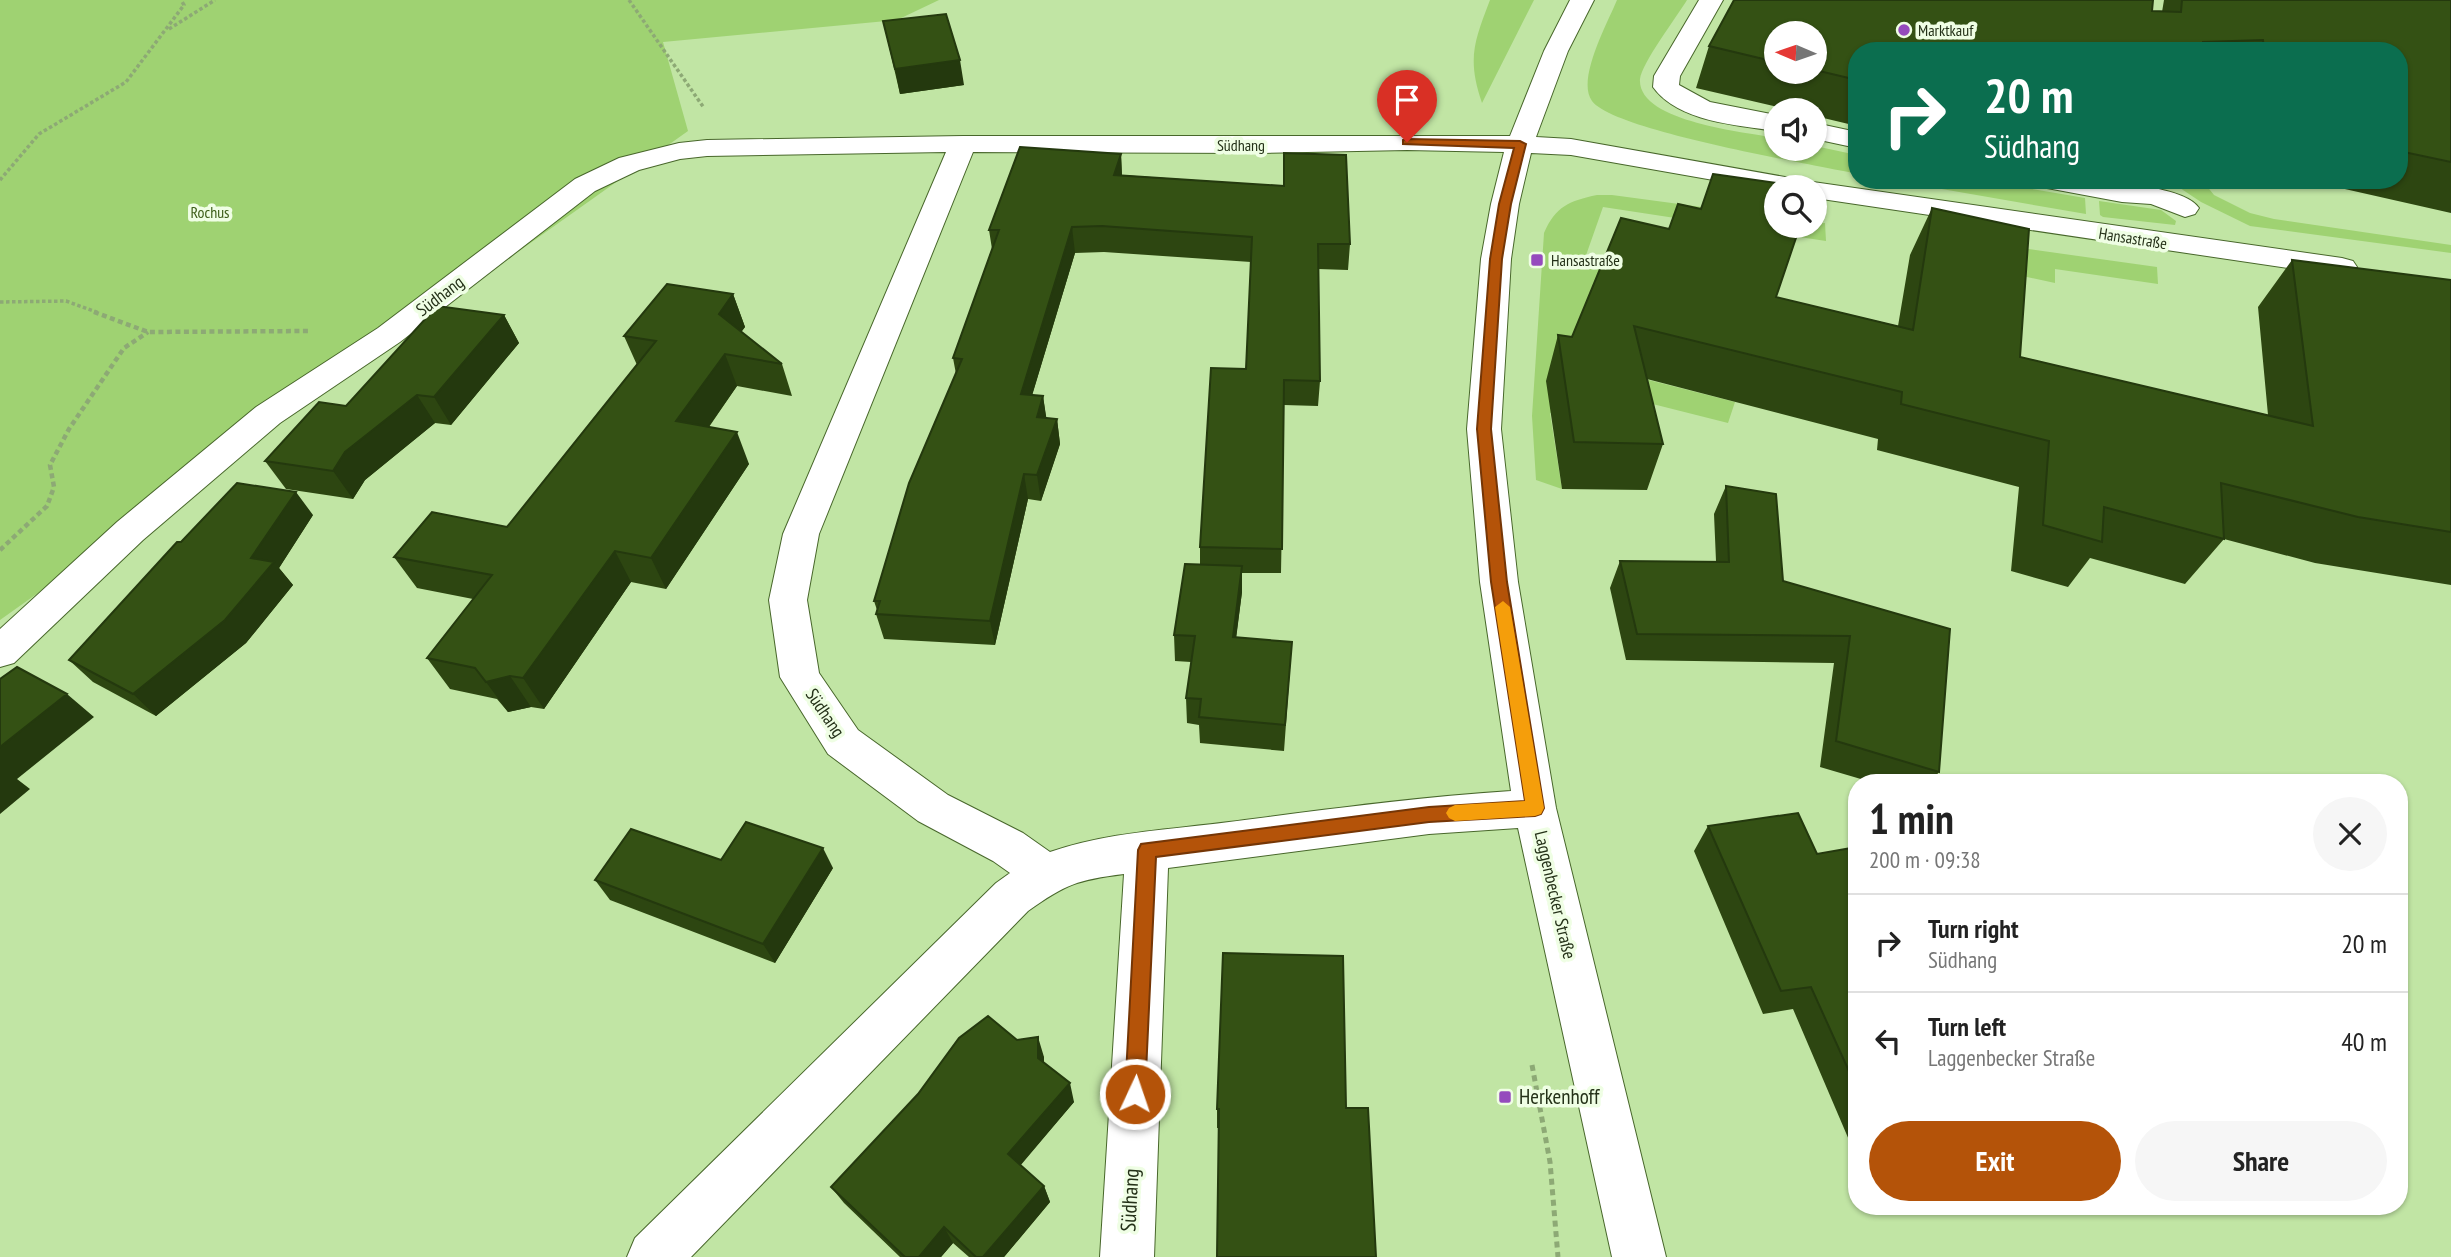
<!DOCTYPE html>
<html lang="en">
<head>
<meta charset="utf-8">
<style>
  body { margin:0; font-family:"PT Sans Narrow",sans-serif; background:#f6f6f6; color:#222; height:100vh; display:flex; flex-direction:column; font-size:26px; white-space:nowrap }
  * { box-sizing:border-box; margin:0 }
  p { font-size:23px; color:#767676 }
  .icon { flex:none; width:38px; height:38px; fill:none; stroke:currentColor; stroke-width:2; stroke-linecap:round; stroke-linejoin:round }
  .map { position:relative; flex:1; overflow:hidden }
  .details { position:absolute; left:1848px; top:774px; width:560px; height:441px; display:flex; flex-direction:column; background:#fff; border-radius:28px; box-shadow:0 2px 5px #0004 }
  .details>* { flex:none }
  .top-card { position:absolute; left:1848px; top:42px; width:560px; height:147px; border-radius:28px; box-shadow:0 2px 5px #0004; background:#0b6e4f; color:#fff; overflow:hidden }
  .needle { width:46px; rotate:272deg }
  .tools { position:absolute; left:1764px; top:21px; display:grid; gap:14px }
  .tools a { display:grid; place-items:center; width:63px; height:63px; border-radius:50%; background:#fff; box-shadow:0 2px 5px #0004; font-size:35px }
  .pin { position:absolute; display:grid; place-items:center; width:60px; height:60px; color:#fff; margin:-72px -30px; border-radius:50% 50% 50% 0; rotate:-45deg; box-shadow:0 0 7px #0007 }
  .pin .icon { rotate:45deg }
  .me { position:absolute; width:77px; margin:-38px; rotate:3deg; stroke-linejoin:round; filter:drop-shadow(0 0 5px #0008) }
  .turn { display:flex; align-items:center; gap:24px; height:147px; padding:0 21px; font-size:32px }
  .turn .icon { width:91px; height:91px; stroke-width:2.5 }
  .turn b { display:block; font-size:49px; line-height:60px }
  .round { display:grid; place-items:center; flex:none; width:74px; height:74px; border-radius:37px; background:#f6f6f6 }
  .overview { display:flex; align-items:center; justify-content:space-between; height:119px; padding:0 21px }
  h1 { font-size:42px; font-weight:600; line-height:52px }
  .button { display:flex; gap:14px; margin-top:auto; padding:14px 21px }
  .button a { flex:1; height:80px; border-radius:42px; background:#b45309; color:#fff; font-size:28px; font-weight:600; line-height:80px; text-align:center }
  .button a+a { background:#f6f6f6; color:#222 }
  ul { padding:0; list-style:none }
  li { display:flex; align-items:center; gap:21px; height:98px; padding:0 21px; border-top:2px solid #e0e0e0 }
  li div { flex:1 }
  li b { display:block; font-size:26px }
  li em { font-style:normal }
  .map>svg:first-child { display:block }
  .green { fill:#9fd272 }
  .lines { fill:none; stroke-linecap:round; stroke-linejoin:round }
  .minor-casing { stroke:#48672b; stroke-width:2 }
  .path-far2 { stroke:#8da975; stroke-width:3.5; stroke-dasharray:3.5 2.5; stroke-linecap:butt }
  .path-far1 { stroke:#8da975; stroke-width:4.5; stroke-dasharray:5 3.5; stroke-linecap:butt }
  .path { stroke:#8da975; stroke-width:5; stroke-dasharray:6 4.5; stroke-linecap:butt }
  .minor { fill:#fff; fill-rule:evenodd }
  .wall { fill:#2d4611; fill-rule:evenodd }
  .shaded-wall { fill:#24390e }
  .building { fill:#345114; stroke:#24390e; stroke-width:2 }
  .route { fill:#b45309; stroke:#753606; stroke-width:2 }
  .slow { fill:#f59e0b }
  .poi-dot { fill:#954bbd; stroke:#effee4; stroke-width:2.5 }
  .labels { text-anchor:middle; stroke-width:7; stroke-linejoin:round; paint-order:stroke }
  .far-poi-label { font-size:16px; fill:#243118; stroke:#effee4; text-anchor:start }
  .far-street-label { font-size:16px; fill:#243118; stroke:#effee4 }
  .far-park-label { font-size:16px; fill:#3b5c17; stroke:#effee4 }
  .street-label { font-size:18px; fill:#243118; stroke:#effee4 }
  .near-poi-label { font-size:21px; fill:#243118; stroke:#effee4; text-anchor:start }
  .near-street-label { font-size:21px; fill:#243118; stroke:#effee4 }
</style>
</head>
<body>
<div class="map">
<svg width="2451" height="1257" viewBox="0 0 2451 1257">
  <rect width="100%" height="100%" fill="#c1e5a4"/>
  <path class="green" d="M 0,0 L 939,0 L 897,20 L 663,42 L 688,131 L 0,620 Z
    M 1490,0 L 1534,0 L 1482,103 C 1467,59 1474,42 1490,0 Z
    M 1617,0 L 1687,0 C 1678,15 1641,64 1640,79 C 1637,122 1746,132 1776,138 L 1776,149 L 1815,149 L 1815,146 L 1857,155 L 1857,174 C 1811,164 1614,131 1592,101 C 1576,80 1608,22 1617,0 Z
    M 1890,180 L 1980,180 L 2085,198 L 2086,214 Z
    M 2168,180 L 2202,180 L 2214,195 L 2250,213 L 2274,219 L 2451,245 L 2451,253 L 2250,226 L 2201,202 Z
    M 1597,195 L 1612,195 L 1776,217 L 1776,226 L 1825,223 L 1826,241 L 1603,207 L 1584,261 L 1608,265 L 1570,360 L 1735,402 L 1728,423 L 1617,395 L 1550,413 L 1562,489 L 1536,480 L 1532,416 L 1544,233 C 1556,206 1569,201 1597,195 Z
    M 2099,201 L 2161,210 L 2176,221 L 2175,225 L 2103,217 L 2100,215 Z
    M 2021,248 L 2157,267 L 2158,284 L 2055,269 L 2055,283 L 2008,273 Z"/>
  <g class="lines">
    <g class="minor-casing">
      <path id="minor" d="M 1570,0 L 1594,0 L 1568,51 L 1536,137 L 1571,139 L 1813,182 L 2342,258 L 2353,261 L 2357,267 L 2353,273 L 2342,276 L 1815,198 L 1815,187 L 1776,187 L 1776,191 L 1571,155 L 1531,153 L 1519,204 L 1511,259 L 1501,429 L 1518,582 L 1556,808 L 1666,1257 L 1612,1257 L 1518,828 L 1429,834 L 1168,868 L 1154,1257 L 1100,1257 L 1124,874 C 1077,880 1066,884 1028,911 L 691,1257 L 627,1257 L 635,1238 L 996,883 L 1010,873 L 993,861 L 918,821 L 828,754 L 780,677 L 769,600 L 783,534 L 946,152 L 707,156 L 680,159 L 639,170 L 595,191 L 400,342 L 280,423 L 143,540 L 14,663 L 0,667 L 0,629 L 117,522 L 256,407 L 378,328 L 575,179 L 619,158 L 679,143 L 707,140 L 963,136 L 1510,136 L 1544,51 ZM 1407,150 L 1504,152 L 1491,204 L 1481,259 L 1467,429 L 1480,582 L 1511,791 C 1416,797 1323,810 1229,822 C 1168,830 1108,832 1050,852 L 1023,833 L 948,795 L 858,730 L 819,673 L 807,600 L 819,534 L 973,152 L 1264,153 Z
        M 1699,0 L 1723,0 L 1680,76 L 1679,85 L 1710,102 L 1776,115 L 1776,131 C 1737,125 1678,122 1653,87 L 1654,76 Z
        M 1815,123 L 1857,132 L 1857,148 L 1815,139 Z
        M 2033,180 C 2067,180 2180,180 2199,208 L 2195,214 L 2185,217 L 2151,204 L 2122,202 L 2047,188 L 2037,186 Z"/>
    </g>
    <path class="path-far2" d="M 629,0 L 704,108
      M 169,29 L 215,0
      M 0,180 L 39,134 L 126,82 L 184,5 L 181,0
      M 0,302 L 66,301 L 99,313"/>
    <path class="path-far1" d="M 94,312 L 148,332 L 308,331
      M 0,550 L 47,506 L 54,487 L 50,465 L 69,429 L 124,348 L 148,332"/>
    <path class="path" d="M 1532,1065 L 1550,1162 L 1558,1257"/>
    <use href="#minor" class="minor"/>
  </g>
  <path class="wall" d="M 1734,0 L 2153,0 L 2152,11 L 2162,12 L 2164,0 L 2451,0 L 2451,213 L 2305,180 L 2399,180 L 2399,51 L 1857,51 L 1857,126 L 1815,116 L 1815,110 L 1791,110 L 1696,88 L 1709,46 ZM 1776,33 L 1815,33 L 1815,72 L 1776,72 Z
    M 883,21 L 964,85 L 900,94 Z
    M 1284,153 L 1350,244 L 1348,270 L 1318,269 L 1320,381 L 1318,406 L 1284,405 L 1281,573 L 1242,573 L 1242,592 L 1236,637 L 1292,642 L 1284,751 L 1200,743 L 1199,725 L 1187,723 L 1186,698 L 1191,662 L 1175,661 L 1174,635 L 1200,564 L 1200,547 L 1246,369 L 1251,262 L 1104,252 L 1075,253 L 1032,395 L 1043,396 L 1046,418 L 1057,419 L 1060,444 L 1041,501 L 1028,499 L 995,645 L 884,639 L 876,614 L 877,610 L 874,601 L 956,374 L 953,358 L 992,249 L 989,230 L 1121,154 L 1122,175 L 1283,186 Z
    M 1932,208 L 2020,357 L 2268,415 L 2258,307 L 2292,260 L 2451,280 L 2451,585 L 2315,563 L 2224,539 L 2185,584 L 2090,558 L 2068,587 L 2011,571 L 2019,487 L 1877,450 L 1878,439 L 1647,379 L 1663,444 L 1647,490 L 1562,489 L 1546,381 L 1558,335 L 1572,337 L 1776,297 L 1898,326 L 1910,255 Z
    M 733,294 L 745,327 L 741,332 L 782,364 L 792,396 L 737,386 L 709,427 L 749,464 L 666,589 L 631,582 L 544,709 L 531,707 L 508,712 L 497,699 L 450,689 L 427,658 L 473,599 L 417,588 L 394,557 L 507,527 L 637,365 L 624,336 Z
    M 504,315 L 519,343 L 451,425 L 435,423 L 365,480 L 353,499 L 286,489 L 265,461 L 346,406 Z
    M 1726,486 L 1783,581 L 1950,629 L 1939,772 L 1931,782 L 1871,782 L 1820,767 L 1834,663 L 1626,660 L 1610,588 L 1620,561 L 1716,561 L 1714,514 Z
    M 313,515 L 279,568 L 293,585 L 246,643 L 156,716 L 93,682 L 69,660 L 181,542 Z
    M 1708,826 L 1817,854 L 1857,847 L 1857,1146 L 1852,1147 L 1793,1009 L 1763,1014 L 1694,851 Z
    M 721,860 L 833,868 L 775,963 L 610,900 L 595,880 Z
    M 1017,1040 L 1044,1057 L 1044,1062 L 1074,1102 L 1020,1165 L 1044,1186 L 1050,1202 L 1004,1257 L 969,1257 L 953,1243 L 941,1257 L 900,1257 L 844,1203 L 831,1187 L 918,1094 Z
    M 1346,1108 L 1219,1128 L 1217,1128 L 1217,1109 Z"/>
  <path class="shaded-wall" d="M 960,60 L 964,85 L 900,94 L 895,69 Z
    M 1121,154 L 1122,179 L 1114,175 Z
    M 1072,227 L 1075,253 L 1025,419 L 1021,394 Z
    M 733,294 L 745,327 L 730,347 L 719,314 Z
    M 504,315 L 519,343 L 451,425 L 434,397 Z
    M 725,354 L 737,386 L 690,453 L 676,421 Z
    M 417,395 L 435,423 L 365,480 L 353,499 L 333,471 L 345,452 Z
    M 1043,396 L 1047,422 L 1037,417 Z
    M 1057,419 L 1060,444 L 1041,501 L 1037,475 Z
    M 737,432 L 749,464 L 666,589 L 651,558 Z
    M 1024,474 L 1028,499 L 995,645 L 990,621 Z
    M 296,492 L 313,515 L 279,568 L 293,585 L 246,643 L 156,716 L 133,694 L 251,558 Z
    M 615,551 L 631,582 L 544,709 L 523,678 Z
    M 1242,566 L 1242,592 L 1233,663 L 1233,637 Z
    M 510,676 L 531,707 L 508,712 L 486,682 Z
    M 67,694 L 94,717 L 17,779 L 30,789 L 0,814 L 0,747 Z
    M 823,848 L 833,868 L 775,963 L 763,944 Z
    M 1038,1037 L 1044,1057 L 1044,1077 L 1038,1058 Z
    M 1070,1083 L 1074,1102 L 1015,1172 L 1008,1154 Z
    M 1044,1186 L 1050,1202 L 1004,1257 L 983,1257 Z
    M 944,1227 L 953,1243 L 941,1257 L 919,1257 Z"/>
  <path class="building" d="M 1734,0 L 2153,0 L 2152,11 L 2181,12 L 2182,0 L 2451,0 L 2451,162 L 2399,151 L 2399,51 L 2264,51 L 2263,40 L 2203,42 L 2203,51 L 1857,51 L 1857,80 L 1815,70 L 1815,33 L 1776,33 L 1776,62 L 1709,46 Z
    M 946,14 L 960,60 L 895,69 L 883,21 Z
    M 1020,147 L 1121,154 L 1114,175 L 1284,186 L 1284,153 L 1346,155 L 1350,244 L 1318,244 L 1320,381 L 1284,380 L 1282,549 L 1200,547 L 1211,368 L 1246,369 L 1252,237 L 1102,226 L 1072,227 L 1021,394 L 1043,396 L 1037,417 L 1057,419 L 1037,475 L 1024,474 L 990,621 L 876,614 L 880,601 L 874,601 L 909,483 L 962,359 L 953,358 L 999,230 L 989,230 Z
    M 1713,174 L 1804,187 L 1776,187 L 1776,226 L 1800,226 L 1776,297 L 1913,330 L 1932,208 L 2029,229 L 2020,357 L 2313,426 L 2292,260 L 2451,280 L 2451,532 L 2358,517 L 2221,483 L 2224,539 L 2104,507 L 2102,542 L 2043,525 L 2049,441 L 1901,404 L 1902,392 L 1634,326 L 1663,444 L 1574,442 L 1558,335 L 1572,337 L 1621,218 L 1669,229 L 1678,204 L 1701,209 Z
    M 667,284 L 733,294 L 719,314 L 782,364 L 725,354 L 676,421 L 737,432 L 651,558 L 615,551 L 523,678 L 510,676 L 486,682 L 475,668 L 427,658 L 492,575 L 394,557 L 432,512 L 507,527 L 656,341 L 624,336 Z
    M 437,306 L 504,315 L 434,397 L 417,395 L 345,452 L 333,471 L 265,461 L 319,402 L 346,406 Z
    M 237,483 L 296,492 L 251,558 L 274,562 L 225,620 L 133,694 L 69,660 L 177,542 L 181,542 Z
    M 1726,486 L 1776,494 L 1783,581 L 1950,629 L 1939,772 L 1836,741 L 1850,636 L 1637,634 L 1620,561 L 1729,562 Z
    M 1185,564 L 1242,566 L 1233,637 L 1292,642 L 1285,725 L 1199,717 L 1201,699 L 1186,698 L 1195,636 L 1174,635 Z
    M 17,667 L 67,694 L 0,747 L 0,679 Z
    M 1798,813 L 1817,854 L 1857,847 L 1857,930 L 1855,930 L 1857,933 L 1857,1089 L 1811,987 L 1781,991 L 1708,826 Z
    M 746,822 L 823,848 L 763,944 L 595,880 L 631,829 L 721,860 Z
    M 1223,953 L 1343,956 L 1346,1108 L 1368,1108 L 1376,1257 L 1217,1257 L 1219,1109 L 1217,1109 Z
    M 988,1016 L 1017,1040 L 1038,1037 L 1038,1058 L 1070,1083 L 1008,1154 L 1044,1186 L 983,1257 L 976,1257 L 944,1227 L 919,1257 L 905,1257 L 831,1187 L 918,1094 L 959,1038 Z"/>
  <path class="route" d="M 1407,139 L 1520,141 L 1526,144 L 1511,204 L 1502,259 L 1491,429 L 1507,582 L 1544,808 L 1541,814 L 1535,816 L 1429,822 L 1156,857 L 1145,1094 L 1142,1101 L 1135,1104 L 1128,1101 L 1125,1094 L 1138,850 L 1141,844 L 1429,807 L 1525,801 L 1491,582 L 1477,429 L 1490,259 L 1499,204 L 1514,148 L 1403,144 L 1403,140 Z"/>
  <path class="slow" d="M 1503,601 L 1510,607 L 1544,808 L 1541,814 L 1535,816 L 1455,821 L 1449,818 L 1446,813 L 1449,808 L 1455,805 L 1525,801 L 1495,607 Z"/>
  <g class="poi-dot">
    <circle cx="1904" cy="30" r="7"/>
    <rect x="1530" y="253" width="14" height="14" rx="3.5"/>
    <rect x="1498" y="1090" width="14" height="14" rx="3.5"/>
  </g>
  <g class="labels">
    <g class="far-poi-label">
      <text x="1918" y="36">Marktkauf</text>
      <text x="1551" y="266">Hansastraße</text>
    </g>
    <g class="far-street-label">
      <text x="1241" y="151">Südhang</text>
      <text transform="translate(2133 238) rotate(9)" y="6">Hansastraße</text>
    </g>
    <g class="far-park-label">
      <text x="210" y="218">Rochus</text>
    </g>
    <g class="street-label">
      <text transform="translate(440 296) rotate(-37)" y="6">Südhang</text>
      <text transform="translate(825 713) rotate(56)" y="6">Südhang</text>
      <text transform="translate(1555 895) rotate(77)" y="6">Laggenbecker Straße</text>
    </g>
    <g class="near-poi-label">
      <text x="1519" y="1104">Herkenhoff</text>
    </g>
    <g class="near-street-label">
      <text transform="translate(1130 1200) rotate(-87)" y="7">Südhang</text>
    </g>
  </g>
</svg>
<div class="tools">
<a><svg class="needle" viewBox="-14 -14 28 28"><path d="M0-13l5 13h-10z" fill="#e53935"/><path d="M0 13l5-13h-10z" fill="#767676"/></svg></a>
<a><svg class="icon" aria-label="sound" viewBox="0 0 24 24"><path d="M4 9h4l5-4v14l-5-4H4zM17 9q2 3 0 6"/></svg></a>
<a><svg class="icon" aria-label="search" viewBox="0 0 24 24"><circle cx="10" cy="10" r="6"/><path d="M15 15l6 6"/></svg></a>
</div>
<div class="pin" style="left:1407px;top:142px;background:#d93025"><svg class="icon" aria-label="arrive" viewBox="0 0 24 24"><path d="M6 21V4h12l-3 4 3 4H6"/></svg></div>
<svg class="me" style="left:1135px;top:1094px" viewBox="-20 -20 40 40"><circle r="17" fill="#b45309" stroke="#fff" stroke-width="3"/><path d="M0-11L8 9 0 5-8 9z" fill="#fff"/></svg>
<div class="top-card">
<div class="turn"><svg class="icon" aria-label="right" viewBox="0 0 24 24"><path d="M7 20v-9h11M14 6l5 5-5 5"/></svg><div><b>20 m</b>Südhang</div></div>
</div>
<section class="details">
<div class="overview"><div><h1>1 min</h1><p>200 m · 09:38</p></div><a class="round"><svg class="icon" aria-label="close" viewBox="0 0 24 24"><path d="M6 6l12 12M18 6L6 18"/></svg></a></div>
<ul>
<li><svg class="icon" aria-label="right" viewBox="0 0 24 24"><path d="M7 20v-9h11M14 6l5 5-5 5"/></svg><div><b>Turn right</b><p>Südhang</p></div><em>20 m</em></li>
<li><svg class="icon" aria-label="left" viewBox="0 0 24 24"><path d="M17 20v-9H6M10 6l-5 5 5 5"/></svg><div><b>Turn left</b><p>Laggenbecker Straße</p></div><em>40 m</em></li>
</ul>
<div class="button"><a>Exit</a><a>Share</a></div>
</section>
</div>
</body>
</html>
